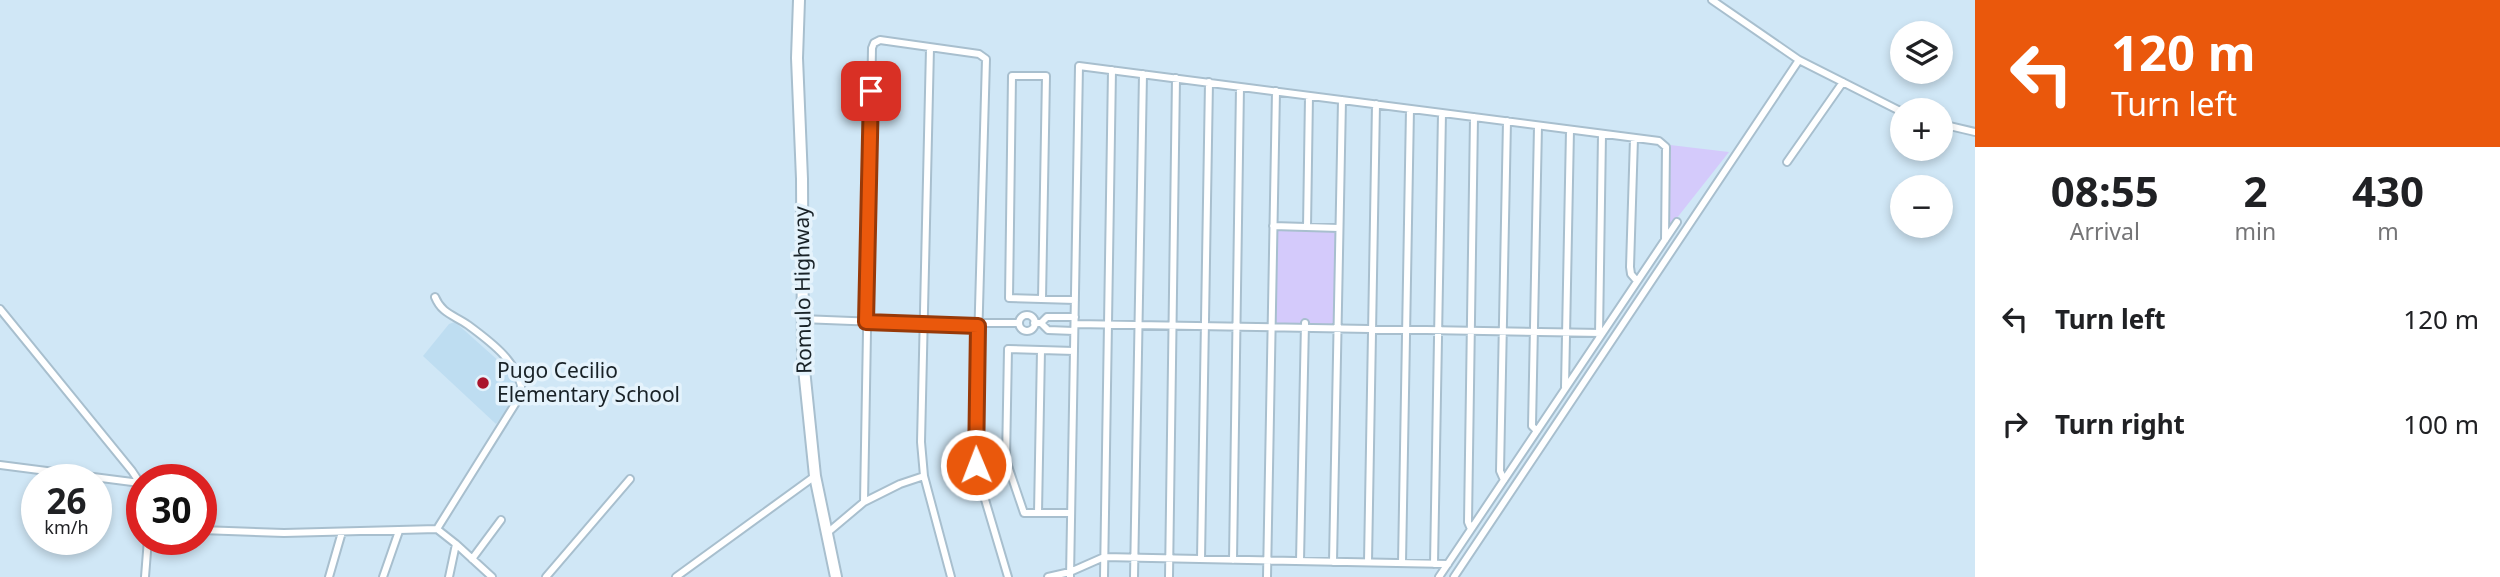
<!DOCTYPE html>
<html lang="en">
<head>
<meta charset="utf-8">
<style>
  body { margin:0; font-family:"Noto Sans",sans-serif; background:#f2f2f2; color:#202124; height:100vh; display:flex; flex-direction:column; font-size:26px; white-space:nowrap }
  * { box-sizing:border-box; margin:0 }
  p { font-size:23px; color:#757577 }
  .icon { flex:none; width:38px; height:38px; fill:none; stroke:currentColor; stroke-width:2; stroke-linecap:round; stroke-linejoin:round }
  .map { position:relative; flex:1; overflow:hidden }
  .sheet { display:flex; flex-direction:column; background:#fff; width:525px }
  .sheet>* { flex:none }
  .hud { background:#ea580c; color:#fff; overflow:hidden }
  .buttons { position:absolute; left:1890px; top:21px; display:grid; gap:14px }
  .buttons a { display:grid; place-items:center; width:63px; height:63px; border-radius:50%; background:#fff; box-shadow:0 4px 10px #0003; font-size:35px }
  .speed { position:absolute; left:21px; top:464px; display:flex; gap:14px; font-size:35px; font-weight:700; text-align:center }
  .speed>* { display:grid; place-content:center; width:91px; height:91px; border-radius:50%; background:#fff; box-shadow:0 4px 10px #0003; line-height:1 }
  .speed small { font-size:18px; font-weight:400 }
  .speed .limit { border:10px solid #d22; background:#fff; color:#111 }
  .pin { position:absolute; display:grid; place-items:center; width:60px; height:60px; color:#fff; margin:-30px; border-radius:14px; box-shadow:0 4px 10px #0006 }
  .me { position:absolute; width:77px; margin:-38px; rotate:359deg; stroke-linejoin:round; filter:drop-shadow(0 0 5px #0008) }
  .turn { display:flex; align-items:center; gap:24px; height:147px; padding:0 21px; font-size:32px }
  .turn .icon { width:91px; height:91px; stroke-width:2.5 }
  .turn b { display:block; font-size:49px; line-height:60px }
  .eta { display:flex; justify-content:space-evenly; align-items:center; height:119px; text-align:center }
  .eta b { font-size:42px; font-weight:700; line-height:49px }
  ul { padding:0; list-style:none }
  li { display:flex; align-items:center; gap:21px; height:105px; padding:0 21px }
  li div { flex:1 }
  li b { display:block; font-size:26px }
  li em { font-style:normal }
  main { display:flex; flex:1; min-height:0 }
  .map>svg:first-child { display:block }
  .built { fill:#beddf1 }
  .green { fill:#d4cafb }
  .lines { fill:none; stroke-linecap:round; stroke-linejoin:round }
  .street-casing { stroke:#a8bfce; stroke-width:10 }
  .highway-casing { stroke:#a8bfce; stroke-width:14 }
  .street { stroke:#fff; stroke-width:6 }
  .highway { stroke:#fff; stroke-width:10 }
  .route-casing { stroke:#983908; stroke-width:18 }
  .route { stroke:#ea580c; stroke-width:12 }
  .poi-dot { fill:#aa152d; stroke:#e5f3fc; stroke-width:2.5 }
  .labels { text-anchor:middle; stroke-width:7; stroke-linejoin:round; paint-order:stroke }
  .street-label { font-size:21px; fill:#192227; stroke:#e5f3fc }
  .poi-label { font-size:21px; fill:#192227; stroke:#e5f3fc; text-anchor:start }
</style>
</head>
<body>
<main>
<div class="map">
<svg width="1975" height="577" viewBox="0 0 1975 577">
  <rect width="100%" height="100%" fill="#d0e7f6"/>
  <path class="built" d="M 455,322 L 510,371 L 519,394 L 496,424 L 423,356 L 449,324 Z"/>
  <path class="green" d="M 1670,145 L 1729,152 L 1669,228 Z
    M 1276,229 L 1337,231 L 1334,325 L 1275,324 Z"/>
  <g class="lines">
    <g class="street-casing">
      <path id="street" d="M 1712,0 L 1799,60 L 1902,112
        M 930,48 L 921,442 L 924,476 L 951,577
        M 1941,124 L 1975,132
        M 1634,138 L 1630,267 L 1631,274 L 1637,281
        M 1787,162 L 1843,82
        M 1273,226 L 1339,228
        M 1307,227 L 1309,96
        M 435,297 C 442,314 454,315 468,325 C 491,342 520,363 522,393 L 437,529
        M 1042,299 L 1046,76 L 1012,76 L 1009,298 L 1075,300
        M 0,309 L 132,471 L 140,483 L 142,495
        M1019 323a8 8 0 1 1 16 0a8 8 0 1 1-16 0Z
        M 801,319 L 978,326
        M 978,323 L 1019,323
        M 1034,323 L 1041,323 L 1047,317 L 1075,317
        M 1041,323 L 1048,330 L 1074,331
        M 1075,324 L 1602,333
        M 1599,335 L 1602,134
        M 1565,387 L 1570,130
        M 1537,431 L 1532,426 L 1538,126
        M 0,465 L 140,483
        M 924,476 L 900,484 L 864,502 L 872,48 L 874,43 L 880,40 L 979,54 L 986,59 L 975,450 L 978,476 L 1008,577
        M 1504,480 L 1500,471 L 1507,121
        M 1038,513 L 1041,350
        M 1071,513 L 1024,513 L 1006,460 L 1008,349 L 1074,351
        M 1471,529 L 1468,522 L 1474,117
        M 201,530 L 284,533 L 437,529 L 456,544
        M 826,534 L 864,502
        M 472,559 L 501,520
        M 1201,559 L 1209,82
        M 1233,560 L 1240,87
        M 1300,561 L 1305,323
        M 1333,562 L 1342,100
        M 1368,562 L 1376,104
        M 1402,563 L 1410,109
        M 1434,564 L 1442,113
        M 145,577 L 148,539
        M 329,577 L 342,532
        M 383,577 L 399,531
        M 449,577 L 456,544 L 492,577
        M 546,577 L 630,479
        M 676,577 L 815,476
        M 1048,577 L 1070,572 L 1104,557 L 1448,564
        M 1070,577 L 1079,66 L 1659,141 L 1666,147 L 1665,240
        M 1104,577 L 1112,70
        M 1134,577 L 1143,74
        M 1169,577 L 1176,78
        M 1267,577 L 1276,91
        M 1439,577 L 1677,222
        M 1454,577 L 1799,60"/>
    </g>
    <g class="highway-casing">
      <path id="highway" d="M 799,0 L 797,58 L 802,179 L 803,359 L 815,476 L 836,577"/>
    </g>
    <use href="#street" class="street"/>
    <use href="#highway" class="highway"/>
  </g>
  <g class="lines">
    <g class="route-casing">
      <path id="route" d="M 871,91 L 866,322 L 978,326 L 976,465"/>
    </g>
    <use href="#route" class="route"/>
  </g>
  <circle class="poi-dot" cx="483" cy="383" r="7"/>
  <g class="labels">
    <g class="street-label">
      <text transform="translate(803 290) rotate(-91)" y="7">Romulo Highway</text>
    </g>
    <g class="poi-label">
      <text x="497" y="378">Pugo Cecilio<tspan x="497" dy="24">Elementary School</tspan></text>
    </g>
  </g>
</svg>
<div class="buttons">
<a><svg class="icon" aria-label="layers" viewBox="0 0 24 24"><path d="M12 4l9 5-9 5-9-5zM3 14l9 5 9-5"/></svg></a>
<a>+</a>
<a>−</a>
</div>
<div class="speed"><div>26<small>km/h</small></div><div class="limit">30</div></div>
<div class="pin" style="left:871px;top:91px;background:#d93025"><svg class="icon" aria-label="arrive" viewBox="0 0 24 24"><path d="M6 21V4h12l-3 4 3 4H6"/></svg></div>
<svg class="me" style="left:976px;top:465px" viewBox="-20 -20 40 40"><circle r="17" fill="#ea580c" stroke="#fff" stroke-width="3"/><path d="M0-11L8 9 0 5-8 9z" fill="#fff"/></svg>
</div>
<section class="sheet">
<div class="hud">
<div class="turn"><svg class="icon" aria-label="left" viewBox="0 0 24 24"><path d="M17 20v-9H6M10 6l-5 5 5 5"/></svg><div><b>120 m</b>Turn left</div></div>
</div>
<div class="eta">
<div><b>08:55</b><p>Arrival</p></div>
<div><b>2</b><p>min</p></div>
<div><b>430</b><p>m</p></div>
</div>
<ul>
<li><svg class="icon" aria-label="left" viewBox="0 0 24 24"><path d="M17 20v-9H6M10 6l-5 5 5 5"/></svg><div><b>Turn left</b></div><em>120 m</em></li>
<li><svg class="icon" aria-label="right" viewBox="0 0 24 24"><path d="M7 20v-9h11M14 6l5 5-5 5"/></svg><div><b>Turn right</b></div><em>100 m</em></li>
</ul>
</section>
</main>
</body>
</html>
